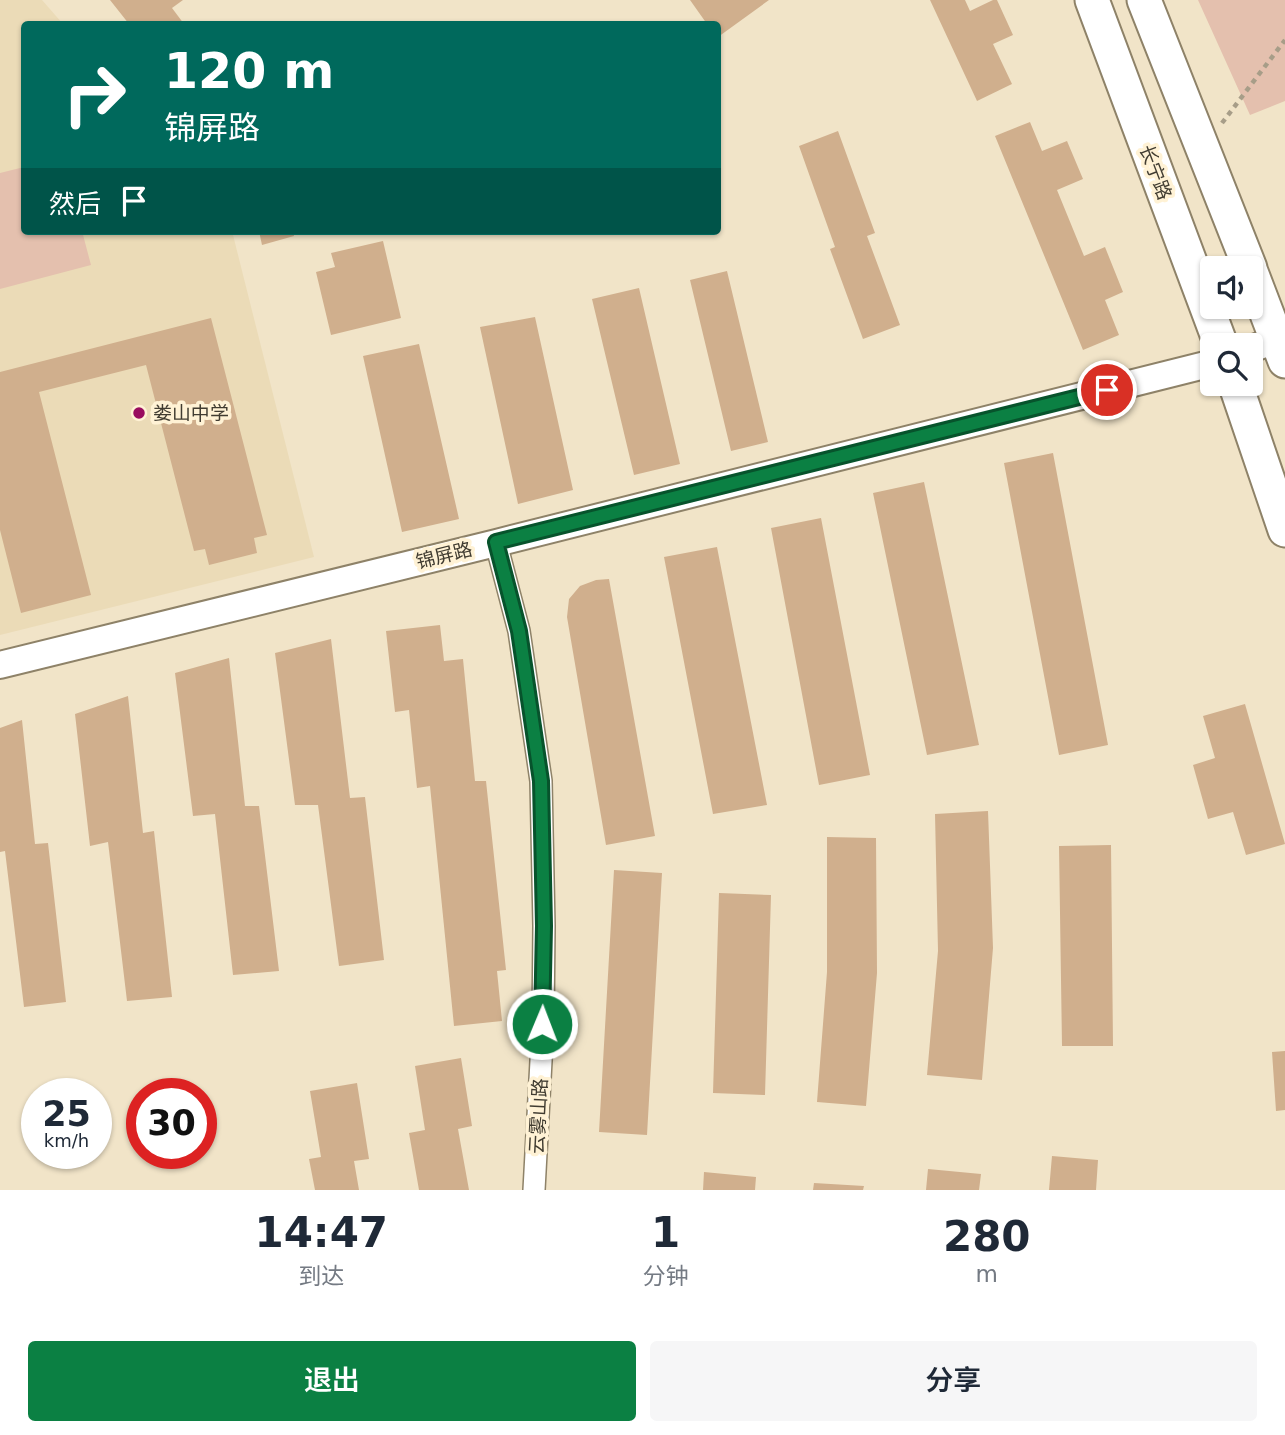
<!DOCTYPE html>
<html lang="zh">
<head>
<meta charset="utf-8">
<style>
  body { margin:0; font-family:"DejaVu Sans","Noto Sans SC",sans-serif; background:#f6f6f7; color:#1f2937; height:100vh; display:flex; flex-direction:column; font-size:26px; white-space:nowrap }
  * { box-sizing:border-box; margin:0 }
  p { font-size:23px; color:#747a83 }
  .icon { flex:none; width:38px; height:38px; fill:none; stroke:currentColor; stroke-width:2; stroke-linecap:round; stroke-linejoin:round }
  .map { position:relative; height:1190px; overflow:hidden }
  .drawer { display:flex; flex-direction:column; background:#fff; flex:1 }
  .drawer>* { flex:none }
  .hud { position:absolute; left:21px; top:21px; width:700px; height:214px; border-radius:7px; box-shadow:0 2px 5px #0004; background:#00695c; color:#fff; overflow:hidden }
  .controls { position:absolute; left:1200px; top:256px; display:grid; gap:14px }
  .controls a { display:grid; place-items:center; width:63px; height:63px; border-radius:7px; background:#fff; box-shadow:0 2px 5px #0004; font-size:35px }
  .speed { position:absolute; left:21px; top:1078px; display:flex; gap:14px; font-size:35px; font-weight:700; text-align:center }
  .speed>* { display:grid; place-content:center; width:91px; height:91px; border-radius:50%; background:#fff; box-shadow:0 2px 5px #0004; line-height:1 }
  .speed small { font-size:18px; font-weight:400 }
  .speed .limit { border:10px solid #d22; background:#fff; color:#111 }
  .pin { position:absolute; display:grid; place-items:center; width:60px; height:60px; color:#fff; margin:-30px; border:4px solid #fff; border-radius:50%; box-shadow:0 2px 7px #0007 }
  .me { position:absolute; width:77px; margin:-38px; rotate:1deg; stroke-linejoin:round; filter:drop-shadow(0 0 5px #0008) }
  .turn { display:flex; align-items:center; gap:24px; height:147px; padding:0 28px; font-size:32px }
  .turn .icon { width:91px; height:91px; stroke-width:2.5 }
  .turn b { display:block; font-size:49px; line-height:60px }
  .then { display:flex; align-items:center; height:66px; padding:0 28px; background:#0003; gap:14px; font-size:26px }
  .eta { display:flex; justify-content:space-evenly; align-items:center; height:119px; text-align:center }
  .eta b { font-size:42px; font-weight:600; line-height:49px }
  .cta { display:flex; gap:14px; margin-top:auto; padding:14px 28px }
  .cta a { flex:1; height:80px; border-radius:7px; background:#0b8043; color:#fff; font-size:28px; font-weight:600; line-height:80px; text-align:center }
  .cta a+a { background:#f6f6f7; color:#1f2937 }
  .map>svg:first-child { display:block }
  .built { fill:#ebdbb7 }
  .green { fill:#e4c0ae }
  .building { fill:#d0af8d }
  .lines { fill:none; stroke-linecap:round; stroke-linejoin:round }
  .minor-casing { stroke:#8e8268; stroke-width:24 }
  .tertiary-casing { stroke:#8e8268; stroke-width:30 }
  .primary-casing { stroke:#8e8268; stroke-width:37 }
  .path { stroke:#a79d88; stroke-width:4.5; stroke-dasharray:5 5; stroke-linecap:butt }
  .minor { stroke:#fff; stroke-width:21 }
  .tertiary { stroke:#fff; stroke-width:26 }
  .primary { stroke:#fff; stroke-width:33 }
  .route-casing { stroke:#07532c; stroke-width:18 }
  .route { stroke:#0b8043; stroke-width:12 }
  .poi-dot { fill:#990c5f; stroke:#fff2d5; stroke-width:2.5 }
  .labels { text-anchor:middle; stroke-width:7; stroke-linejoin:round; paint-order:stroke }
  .street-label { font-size:19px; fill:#413c31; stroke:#fff2d5 }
  .poi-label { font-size:19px; fill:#413c31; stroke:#fff2d5; text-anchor:start }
</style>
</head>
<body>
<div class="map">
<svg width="1285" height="1190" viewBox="0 0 1285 1190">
  <rect width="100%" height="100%" fill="#f1e4c8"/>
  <path class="built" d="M 0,0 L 42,0 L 63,24 L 24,24 L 24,231 L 232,231 L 314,557 L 0,635 Z"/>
  <path class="green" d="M 1198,0 L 1285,0 L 1285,101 L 1250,115 Z
    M 24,167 L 24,231 L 82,231 L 91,265 L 0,289 L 0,173 Z"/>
  <path class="building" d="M 110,0 L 183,0 L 172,8 L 184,24 L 129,24 Z
    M 690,0 L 769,0 L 718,37 L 718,24 L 707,24 Z
    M 930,0 L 965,0 L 970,11 L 993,0 L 997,0 L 1013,35 L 993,44 L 1012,84 L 977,101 Z
    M 1030,122 L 1042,151 L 1067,141 L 1083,179 L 1057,190 L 1084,256 L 1105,247 L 1123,292 L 1105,300 L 1119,335 L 1083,350 L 995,136 Z
    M 838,131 L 875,233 L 867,236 L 900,325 L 863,339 L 830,249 L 835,247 L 799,146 Z
    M 259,231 L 293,231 L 294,236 L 262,245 Z
    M 383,241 L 401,318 L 331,335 L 316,272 L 335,267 L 331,253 Z
    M 727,271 L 768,442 L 731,451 L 690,280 Z
    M 639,288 L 680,464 L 634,475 L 592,299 Z
    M 535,317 L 573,490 L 518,504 L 480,327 Z
    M 211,318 L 267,535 L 254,538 L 257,553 L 209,565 L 205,549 L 194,551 L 146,365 L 39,392 L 91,595 L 21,613 L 0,530 L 0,372 Z
    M 419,344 L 459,519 L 402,532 L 363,356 Z
    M 1053,453 L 1108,745 L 1059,755 L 1004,463 Z
    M 924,482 L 979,745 L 927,755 L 873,493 Z
    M 821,518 L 870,775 L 819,785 L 771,528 Z
    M 717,547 L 767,805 L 713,814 L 664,557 Z
    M 609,579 L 655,836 L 606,845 L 567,617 L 569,599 L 580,586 L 596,580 Z
    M 440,625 L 444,661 L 463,659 L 475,781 L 486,781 L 506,970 L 497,971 L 502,1021 L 454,1026 L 430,786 L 417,788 L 409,710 L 395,712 L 386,631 Z
    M 331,639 L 350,798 L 365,797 L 384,960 L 339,966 L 318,805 L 295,805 L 275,653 Z
    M 229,658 L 245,806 L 259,806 L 279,971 L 233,975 L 215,814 L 193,816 L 175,673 Z
    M 128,696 L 143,833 L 154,831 L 172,997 L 127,1001 L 108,842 L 90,846 L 75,714 Z
    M 1245,704 L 1285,844 L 1246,855 L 1233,812 L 1208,819 L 1193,765 L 1215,758 L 1203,716 Z
    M 22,720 L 35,844 L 48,843 L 66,1002 L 24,1007 L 5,851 L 0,852 L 0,728 Z
    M 988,811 L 993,948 L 982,1080 L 927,1075 L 938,951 L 935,814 Z
    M 827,837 L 876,838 L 877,973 L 866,1106 L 817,1102 L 827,972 Z
    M 1111,845 L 1113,1046 L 1062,1046 L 1059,846 Z
    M 614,870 L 662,873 L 647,1135 L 599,1132 Z
    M 719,893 L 771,895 L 765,1095 L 713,1093 Z
    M 1285,1051 L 1285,1110 L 1276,1111 L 1272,1052 Z
    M 461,1058 L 472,1126 L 458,1129 L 469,1190 L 419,1190 L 409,1133 L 425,1130 L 415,1066 Z
    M 357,1083 L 369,1159 L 354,1161 L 359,1190 L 315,1190 L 309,1159 L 321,1157 L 310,1091 Z
    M 1052,1156 L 1098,1160 L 1096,1190 L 1049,1190 Z
    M 928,1169 L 981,1174 L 979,1190 L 926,1190 Z
    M 704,1172 L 756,1177 L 755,1190 L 703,1190 Z
    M 814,1183 L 864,1186 L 863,1190 L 813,1190 Z"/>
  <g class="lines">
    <g class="minor-casing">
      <path id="minor" d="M 496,543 L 519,631 L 541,781 L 544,926 L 543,1024 L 534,1190"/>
    </g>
    <g class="tertiary-casing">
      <path id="tertiary" d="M 1251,349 L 1278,339
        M 0,665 L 496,543 L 1213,363"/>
    </g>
    <g class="primary-casing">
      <path id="primary" d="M 1092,0 L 1221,345
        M 1144,0 L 1250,268
        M 1251,272 L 1285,361
        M 1235,383 L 1285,530"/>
    </g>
    <path class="path" d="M 1222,123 L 1285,40"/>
    <use href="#minor" class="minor"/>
    <use href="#tertiary" class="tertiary"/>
    <use href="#primary" class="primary"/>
  </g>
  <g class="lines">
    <g class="route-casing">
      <path id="route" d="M 542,1024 L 544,926 L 541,781 L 519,631 L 496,542 L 1107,390"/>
    </g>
    <use href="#route" class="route"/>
  </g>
  <circle class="poi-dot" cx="139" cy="413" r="7"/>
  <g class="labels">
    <g class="street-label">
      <text transform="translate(1156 172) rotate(69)" y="7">长宁路</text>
      <text transform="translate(444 555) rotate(-14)" y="7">锦屏路</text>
      <text transform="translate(538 1116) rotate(-87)" y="7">云雾山路</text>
    </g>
    <g class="poi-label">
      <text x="153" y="420">娄山中学</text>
    </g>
  </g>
</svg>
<div class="controls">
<a><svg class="icon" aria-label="sound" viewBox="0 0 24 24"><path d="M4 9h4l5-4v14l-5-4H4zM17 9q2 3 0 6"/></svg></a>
<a><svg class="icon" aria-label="search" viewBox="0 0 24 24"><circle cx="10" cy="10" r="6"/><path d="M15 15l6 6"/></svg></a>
</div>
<div class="speed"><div>25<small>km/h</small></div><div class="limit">30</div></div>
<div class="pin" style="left:1107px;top:390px;background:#d93025"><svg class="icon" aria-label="arrive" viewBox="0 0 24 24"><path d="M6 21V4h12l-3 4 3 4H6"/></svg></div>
<svg class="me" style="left:542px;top:1024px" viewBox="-20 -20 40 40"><circle r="17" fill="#0b8043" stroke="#fff" stroke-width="3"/><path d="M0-11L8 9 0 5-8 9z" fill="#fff"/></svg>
<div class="hud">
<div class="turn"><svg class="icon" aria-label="right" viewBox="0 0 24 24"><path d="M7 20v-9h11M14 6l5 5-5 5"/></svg><div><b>120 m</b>锦屏路</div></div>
<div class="then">然后<svg class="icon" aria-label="arrive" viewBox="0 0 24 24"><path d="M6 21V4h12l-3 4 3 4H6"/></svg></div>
</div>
</div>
<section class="drawer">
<div class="eta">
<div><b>14:47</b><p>到达</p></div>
<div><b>1</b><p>分钟</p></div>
<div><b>280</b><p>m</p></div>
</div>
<div class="cta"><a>退出</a><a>分享</a></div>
</section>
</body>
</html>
